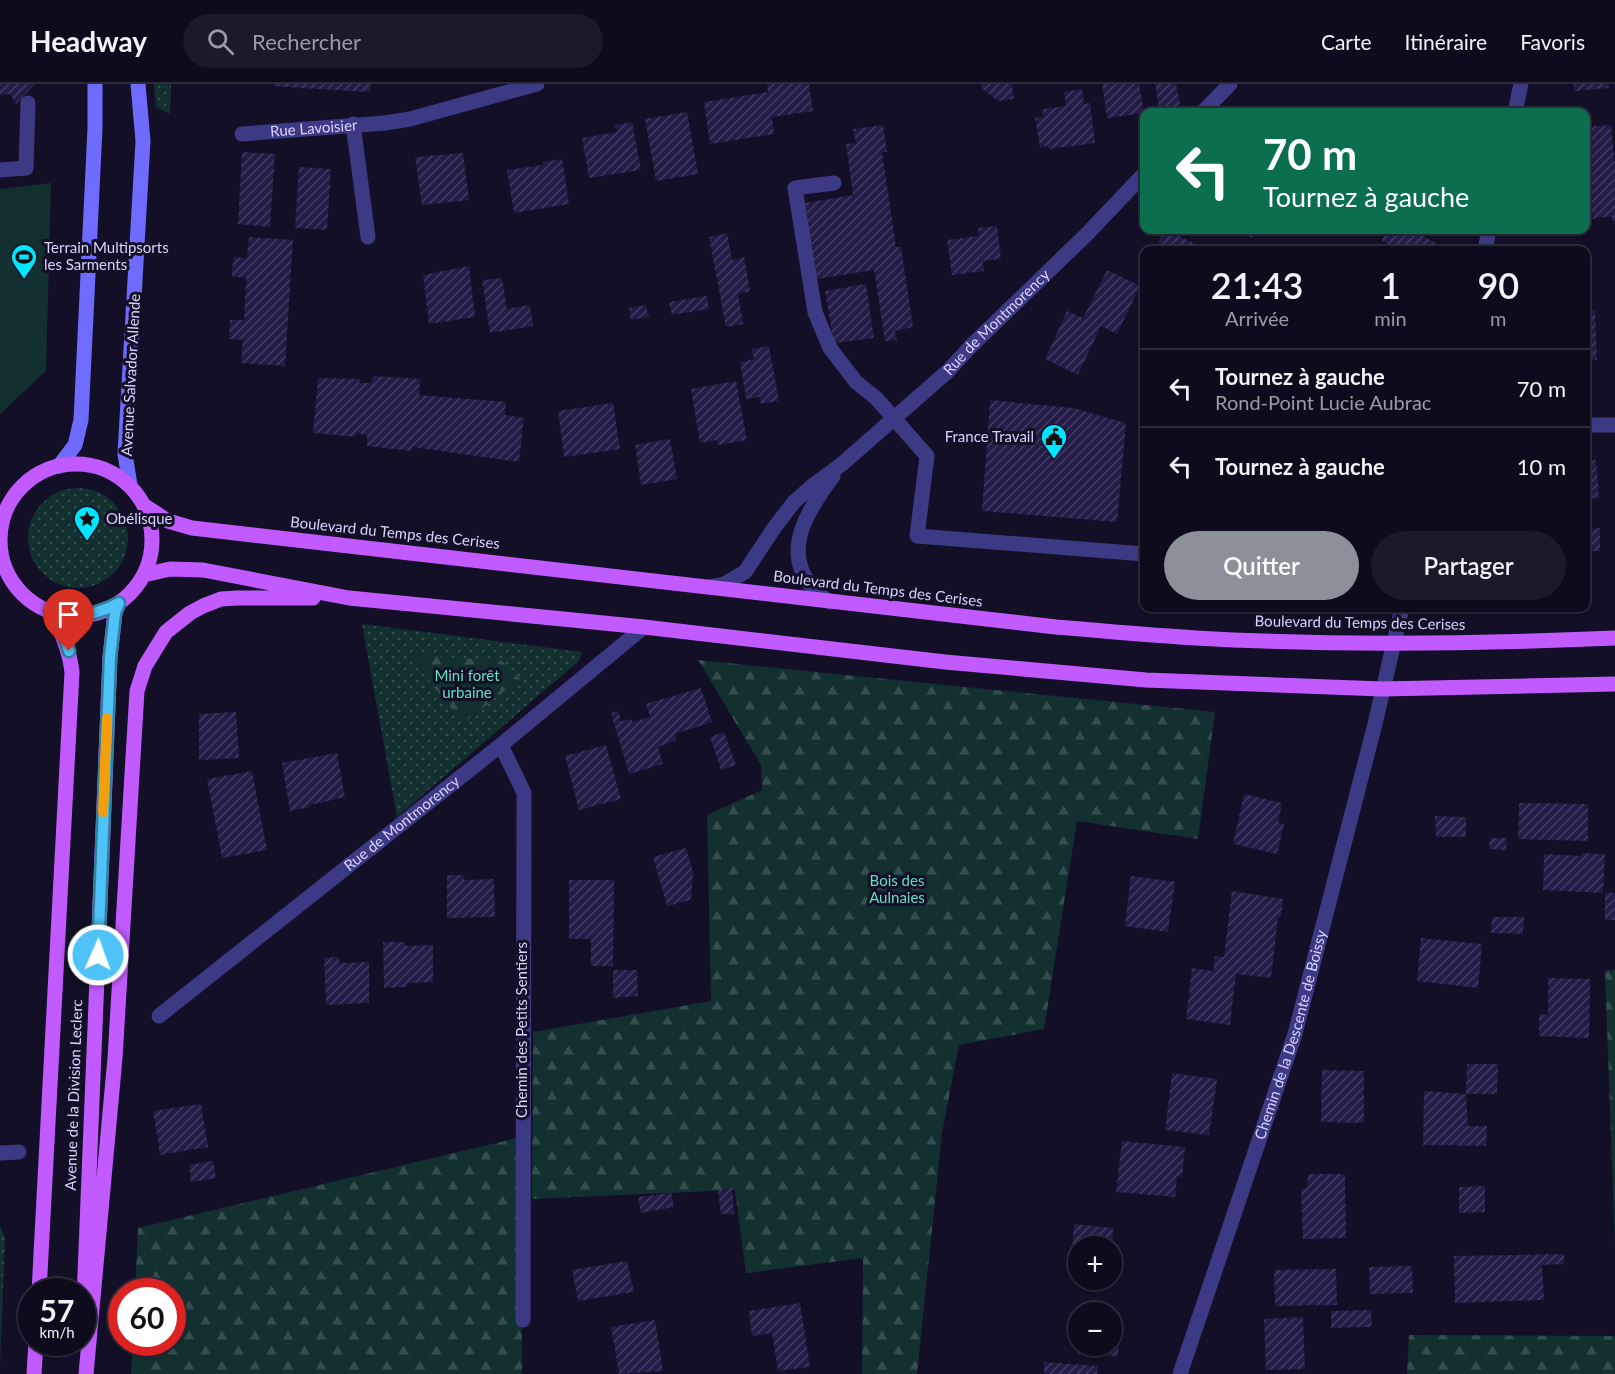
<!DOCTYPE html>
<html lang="fr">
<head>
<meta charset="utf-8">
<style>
  body { margin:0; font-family:Lato,sans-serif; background:#1c1929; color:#f1f3f6; height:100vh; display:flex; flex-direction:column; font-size:22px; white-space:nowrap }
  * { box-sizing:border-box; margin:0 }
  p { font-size:20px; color:#9b9ba3 }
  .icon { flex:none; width:33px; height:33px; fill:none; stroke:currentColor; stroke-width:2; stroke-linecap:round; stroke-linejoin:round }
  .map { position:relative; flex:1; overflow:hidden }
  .details { position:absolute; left:1140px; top:162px; width:450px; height:366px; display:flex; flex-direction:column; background:#0e0b1c; border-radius:12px; box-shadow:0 2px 4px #0004,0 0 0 2px #2e2b3b }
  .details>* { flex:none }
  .guide { position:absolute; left:1140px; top:24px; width:450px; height:126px; border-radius:12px; box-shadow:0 2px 4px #0004,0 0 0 2px #2e2b3b; background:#0b6e4f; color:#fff; overflow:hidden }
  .buttons { position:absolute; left:1068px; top:1152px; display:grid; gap:12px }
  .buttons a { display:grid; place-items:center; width:54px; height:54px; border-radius:50%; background:#0e0b1c; box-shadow:0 2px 4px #0004,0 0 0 2px #2e2b3b; font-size:30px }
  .speed { position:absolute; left:18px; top:1194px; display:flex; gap:12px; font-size:30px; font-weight:700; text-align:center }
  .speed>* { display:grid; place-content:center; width:78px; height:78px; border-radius:50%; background:#0e0b1c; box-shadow:0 2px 4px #0004,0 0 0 2px #2e2b3b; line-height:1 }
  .speed small { font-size:15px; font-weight:400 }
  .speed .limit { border:9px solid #d22; background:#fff; color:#111 }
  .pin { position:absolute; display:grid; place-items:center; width:51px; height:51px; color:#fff; margin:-62px -26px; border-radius:50% 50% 50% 0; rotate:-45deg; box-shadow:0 0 6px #0007 }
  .pin .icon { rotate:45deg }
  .me { position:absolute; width:66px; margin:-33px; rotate:2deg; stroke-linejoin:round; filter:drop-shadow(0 0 4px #0008) }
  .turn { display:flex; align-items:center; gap:21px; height:126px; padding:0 24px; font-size:27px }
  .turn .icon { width:78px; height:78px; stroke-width:2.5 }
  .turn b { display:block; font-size:42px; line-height:51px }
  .eta { display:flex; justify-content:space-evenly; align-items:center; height:102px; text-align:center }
  .eta b { font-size:36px; font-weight:600; line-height:42px }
  .cta { display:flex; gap:12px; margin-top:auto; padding:12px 24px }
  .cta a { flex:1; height:69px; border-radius:36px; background:#8c9099; color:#fff; font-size:24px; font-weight:600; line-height:69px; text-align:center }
  .cta a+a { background:#1c1929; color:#f1f3f6 }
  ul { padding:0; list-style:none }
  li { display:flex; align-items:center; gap:18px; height:78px; padding:0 24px; border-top:2px solid #2e2b3b }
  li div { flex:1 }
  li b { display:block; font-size:22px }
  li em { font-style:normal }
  header { display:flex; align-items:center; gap:36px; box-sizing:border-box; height:84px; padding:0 30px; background:#0e0b1c; border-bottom:2px solid #2e2b3b }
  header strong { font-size:28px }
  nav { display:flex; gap:33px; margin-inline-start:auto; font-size:21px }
  .search { width:420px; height:54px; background:#1c1929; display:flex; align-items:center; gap:15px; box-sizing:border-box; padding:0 21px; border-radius:33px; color:#9b9ba3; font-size:22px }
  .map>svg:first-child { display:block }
  .grass { fill:url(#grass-dots) }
  .forest { fill:url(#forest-firs) }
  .pitch { fill:#12302f }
  .building { fill:url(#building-hatch) }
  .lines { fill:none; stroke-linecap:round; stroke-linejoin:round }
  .lane { stroke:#3d3a85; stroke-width:15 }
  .street { stroke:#3d3a85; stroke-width:15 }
  .secondary { stroke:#6f6bff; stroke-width:15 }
  .primary { stroke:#c25bff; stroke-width:15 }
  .route-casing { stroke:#337fa1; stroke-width:15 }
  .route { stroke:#4fc3f7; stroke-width:10 }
  .slow { stroke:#f59e0b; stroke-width:10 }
  .labels { text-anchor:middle; stroke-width:6; stroke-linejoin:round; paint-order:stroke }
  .street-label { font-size:15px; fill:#d9d4ff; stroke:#130f26 }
  .poi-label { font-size:15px; fill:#d9d4ff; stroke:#130f26; text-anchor:start }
  .park-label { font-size:15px; fill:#5fe0c0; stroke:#130f26 }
</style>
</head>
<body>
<header>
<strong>Headway</strong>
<div class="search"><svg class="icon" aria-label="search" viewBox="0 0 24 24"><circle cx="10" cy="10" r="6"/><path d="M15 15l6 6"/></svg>Rechercher</div>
<nav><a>Carte</a><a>Itinéraire</a><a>Favoris</a></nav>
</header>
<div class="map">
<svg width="1615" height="1290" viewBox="0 0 1615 1290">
  <defs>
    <pattern id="grass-dots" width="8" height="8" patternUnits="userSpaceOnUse" patternTransform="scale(1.5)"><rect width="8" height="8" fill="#12302f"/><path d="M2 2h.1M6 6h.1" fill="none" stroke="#344d4e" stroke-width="1.8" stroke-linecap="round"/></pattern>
    <pattern id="forest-firs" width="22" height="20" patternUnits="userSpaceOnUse" patternTransform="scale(1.5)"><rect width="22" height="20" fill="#12302f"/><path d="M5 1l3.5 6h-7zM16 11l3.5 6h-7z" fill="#344d4e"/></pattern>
    <pattern id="building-hatch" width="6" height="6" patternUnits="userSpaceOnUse" patternTransform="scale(1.5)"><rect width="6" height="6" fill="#241b47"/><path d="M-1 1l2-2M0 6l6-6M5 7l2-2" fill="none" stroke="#433b63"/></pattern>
  </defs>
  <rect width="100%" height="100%" fill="#130f26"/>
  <path class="grass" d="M 154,0 L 171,0 L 170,30 L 156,23 Z
    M28 454a50 50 0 1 1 100 0a50 50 0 1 1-100 0Z
    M 362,540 L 582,568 L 579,577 L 397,733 Z
    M 0,1142 L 5,1153 L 0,1282 Z"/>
  <path class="forest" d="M 408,570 L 502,577 L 520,595 L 463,639 Z
    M 698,576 L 1215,628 L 1198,755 L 1077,737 L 1044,945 L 959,961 L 942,1049 L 917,1290 L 862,1290 L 863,1174 L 746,1189 L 735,1106 L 532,1115 L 533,948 L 711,917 L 707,731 L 762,706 L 761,681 Z
    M 1615,886 L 1615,1164 L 1605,887 Z
    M 522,1053 L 522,1290 L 131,1290 L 133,1259 L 172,1258 L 172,1208 L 135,1207 L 138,1144 Z
    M 1409,1251 L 1615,1252 L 1615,1290 L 1407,1290 Z"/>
  <path class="pitch" d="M 51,99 L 46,287 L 0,330 L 0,105 Z"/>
  <path class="building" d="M 0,0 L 35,0 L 16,20 L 10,10 L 0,11 Z
    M 274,0 L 371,0 L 370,8 L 284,3 L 274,2 Z
    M 767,0 L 809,0 L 813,27 L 772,33 L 774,50 L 710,60 L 704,18 L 768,8 Z
    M 981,0 L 1012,0 L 1014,15 L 998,17 L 981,4 Z
    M 1102,0 L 1139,0 L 1144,29 L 1107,34 Z
    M 1155,0 L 1176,0 L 1180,20 L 1172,28 L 1160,28 Z
    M 1574,0 L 1608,0 L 1609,4 L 1574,7 Z
    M 1082,5 L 1084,20 L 1090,19 L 1095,59 L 1049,65 L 1048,62 L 1040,63 L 1035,34 L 1043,33 L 1043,25 L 1066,22 L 1064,8 Z
    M 687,28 L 698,90 L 656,97 L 645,35 Z
    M 632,38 L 641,86 L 589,94 L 582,54 L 617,48 L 615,41 Z
    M 883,41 L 887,68 L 882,68 L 896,163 L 901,163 L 913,243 L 895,247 L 897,256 L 885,257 L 874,186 L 817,195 L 805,119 L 853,111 L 846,60 L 856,59 L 853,45 Z
    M 1611,41 L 1615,82 L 1615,137 L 1612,137 L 1612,132 L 1591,135 L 1591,131 L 1586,132 L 1586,43 Z
    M 242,68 L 275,70 L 270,143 L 238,140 Z
    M 463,69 L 469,116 L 422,121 L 415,73 Z
    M 562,75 L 569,120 L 514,129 L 507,86 L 543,81 L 543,78 Z
    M 299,83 L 331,85 L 327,146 L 295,144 Z
    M 997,142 L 1001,175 L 983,177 L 984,187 L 952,191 L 947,156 L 979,152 L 978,144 Z
    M 1165,146 L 1166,146 L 1208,166 L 1154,166 Z
    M 1236,146 L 1256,146 L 1252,154 Z
    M 1376,146 L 1414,146 L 1413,147 L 1447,165 L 1446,166 L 1401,166 L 1382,157 L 1385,150 Z
    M 727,149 L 732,176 L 744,173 L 750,207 L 738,210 L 743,240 L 726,243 L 709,153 Z
    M 249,153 L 293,156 L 285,282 L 241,279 L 243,256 L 229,255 L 230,236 L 244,236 L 245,216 L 246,193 L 232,193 L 233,173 L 247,174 Z
    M 469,182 L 475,233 L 429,240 L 423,191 Z
    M 1107,186 L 1140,202 L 1117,250 L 1101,242 L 1078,291 L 1045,275 L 1067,227 L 1083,234 Z
    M 502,194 L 507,225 L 530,221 L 533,242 L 490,249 L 482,196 Z
    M 866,200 L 874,254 L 834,259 L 825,207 Z
    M 707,212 L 709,225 L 672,231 L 669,218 Z
    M 646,221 L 649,233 L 631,236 L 629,224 Z
    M 1595,226 L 1597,276 L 1586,277 L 1586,227 Z
    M 769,262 L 779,317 L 761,320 L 760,313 L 746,315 L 740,278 L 754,275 L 752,265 Z
    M 374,292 L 420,295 L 419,311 L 506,318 L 505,331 L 524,334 L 519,378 L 412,363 L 412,367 L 367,362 L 367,351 L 356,349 L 356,353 L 313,349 L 318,294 L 360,295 L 359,299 L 371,299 Z
    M 736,297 L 747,356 L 718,361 L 717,356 L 700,359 L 691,305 Z
    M 990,316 L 1073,324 L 1126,339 L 1117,438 L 982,427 Z
    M 613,319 L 620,365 L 564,373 L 558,327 Z
    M 670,355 L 677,395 L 641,401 L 635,361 Z
    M 1596,376 L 1599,414 L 1586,415 L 1586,377 Z
    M 1600,444 L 1600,467 L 1586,467 L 1586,445 Z
    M 701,604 L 712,638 L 675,650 L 676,656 L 658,663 L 663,680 L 629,690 L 611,629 L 618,627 L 621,637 L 631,635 L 633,638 L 650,633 L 646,620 Z
    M 236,628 L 239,674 L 199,676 L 199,630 Z
    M 724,648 L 736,681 L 721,686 L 710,653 Z
    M 606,661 L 621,715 L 579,726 L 565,672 Z
    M 337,669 L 345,713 L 310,721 L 310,723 L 290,727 L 282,679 Z
    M 252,687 L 267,766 L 222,774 L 207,695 Z
    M 1244,710 L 1282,719 L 1278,739 L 1284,740 L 1277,770 L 1233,760 Z
    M 1519,719 L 1588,720 L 1588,757 L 1518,755 Z
    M 1435,732 L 1466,733 L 1466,753 L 1436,753 Z
    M 1490,754 L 1507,754 L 1506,766 L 1489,765 Z
    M 686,764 L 693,788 L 691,816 L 667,822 L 653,773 Z
    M 1583,769 L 1605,770 L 1603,809 L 1543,806 L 1544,770 L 1582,772 Z
    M 447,791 L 464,791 L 464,796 L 494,795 L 495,833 L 447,834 Z
    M 1131,792 L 1175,798 L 1168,848 L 1125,842 Z
    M 569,796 L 614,796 L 613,882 L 591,882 L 591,855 L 569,855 Z
    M 1232,807 L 1283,815 L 1281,833 L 1278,833 L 1271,894 L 1236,890 L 1230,941 L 1186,935 L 1192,884 L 1213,887 L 1215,872 L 1224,873 Z
    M 1605,808 L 1615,809 L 1615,836 L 1605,836 Z
    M 1492,833 L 1524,833 L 1523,850 L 1491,849 Z
    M 1421,854 L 1482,860 L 1478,904 L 1417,897 Z
    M 383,858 L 405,858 L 405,862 L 433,861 L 433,898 L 407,899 L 407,903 L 384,904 Z
    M 339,873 L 339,879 L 369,878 L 369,919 L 326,921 L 324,874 Z
    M 613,886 L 637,886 L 638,912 L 613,914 Z
    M 1548,894 L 1590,895 L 1589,954 L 1539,952 L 1539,930 L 1548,931 Z
    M 1467,980 L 1498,980 L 1497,1010 L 1466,1010 Z
    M 1322,986 L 1364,987 L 1364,1039 L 1321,1038 Z
    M 1172,989 L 1217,995 L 1209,1051 L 1165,1046 Z
    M 1424,1007 L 1466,1010 L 1468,1042 L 1487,1042 L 1486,1062 L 1423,1061 Z
    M 201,1020 L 208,1063 L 160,1071 L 153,1027 Z
    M 1122,1057 L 1185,1063 L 1182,1093 L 1177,1092 L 1175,1113 L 1116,1108 Z
    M 213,1077 L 216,1094 L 191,1098 L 189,1081 Z
    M 1308,1090 L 1345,1090 L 1346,1154 L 1303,1155 L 1301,1105 L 1307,1104 Z
    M 1485,1102 L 1485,1128 L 1459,1129 L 1459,1103 Z
    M 732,1103 L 734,1130 L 721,1130 L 718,1107 Z
    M 671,1109 L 674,1123 L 641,1129 L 638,1113 Z
    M 1074,1140 L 1113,1144 L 1112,1162 L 1078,1162 L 1078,1192 L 1070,1192 Z
    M 1564,1170 L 1564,1180 L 1542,1181 L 1544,1216 L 1455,1219 L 1454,1172 Z
    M 627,1177 L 634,1208 L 578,1217 L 572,1186 Z
    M 1412,1182 L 1413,1209 L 1370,1210 L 1369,1183 Z
    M 1336,1185 L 1337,1221 L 1275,1222 L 1274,1186 Z
    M 1081,1218 L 1105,1220 L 1105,1228 L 1080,1228 Z
    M 800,1219 L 810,1283 L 778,1287 L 772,1249 L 752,1252 L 749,1227 Z
    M 1371,1226 L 1372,1243 L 1331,1244 L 1331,1227 Z
    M 1112,1228 L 1120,1229 L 1118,1272 L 1077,1270 L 1078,1262 L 1112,1262 Z
    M 1303,1233 L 1305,1285 L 1266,1286 L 1264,1235 Z
    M 655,1236 L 663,1287 L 619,1290 L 611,1243 Z
    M 1044,1278 L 1098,1282 L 1097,1290 L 1044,1290 Z"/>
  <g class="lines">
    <g class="lane">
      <path d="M 353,40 L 368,153"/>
      <path id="s1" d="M 242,50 L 385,39"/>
      <path d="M 26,84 L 28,19"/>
      <path d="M 834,99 L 795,104 L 815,228 L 830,264 L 856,298 L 876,314 L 927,372 L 917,452 L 1144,470"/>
      <path d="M 1586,341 L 1615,341"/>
    </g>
    <g class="street">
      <path d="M 1203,28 L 1230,0"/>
      <path d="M 1515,28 L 1521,0"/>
      <path d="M 385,39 L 410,35 L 537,0"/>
      <path d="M 0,86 L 26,84"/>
      <path d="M 1485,166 L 1489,146"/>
      <path id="s2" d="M 709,503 L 724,500 L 745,488 L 774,444 L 794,418 L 812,402 L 842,380 L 948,287 L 971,262 L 1086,151 L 1144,90"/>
      <path d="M 830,518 C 824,514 816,509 812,503 C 780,466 810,423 833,392"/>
      <path d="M 501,661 L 524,709 L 523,1236"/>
      <path id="s3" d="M 159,932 L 501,661 L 644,543"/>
      <path d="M 0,1069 L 19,1068"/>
      <path id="s4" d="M 1180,1290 L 1295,950 L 1375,640 L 1402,524"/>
    </g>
    <path class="secondary" d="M 59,382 L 75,361 L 81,336 L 95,44 L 95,0
      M 130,401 L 125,370 L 143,57 L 138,0"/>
    <path class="primary" d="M0 456a76 76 0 1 1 152 0a76 76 0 1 1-152 0Z
      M 145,422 L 168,437 L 192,444 L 1056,543 C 1102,547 1149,551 1196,554 C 1335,562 1476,560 1615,554
      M 144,491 L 170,485 L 203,486 L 349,514 L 644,543 L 945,578 L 1146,596 L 1382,605 L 1615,600
      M 39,1208 L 72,588 C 69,564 61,547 50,527
      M 84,1215 L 110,573 L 115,529 L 119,519
      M 34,1290 L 36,1258
      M 86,1290 L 115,974 L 137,607 L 145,582 L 166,548 L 190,529 L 203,522 L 221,515 L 237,514 L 313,514"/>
  </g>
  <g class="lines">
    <g class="route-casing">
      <path id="route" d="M 69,567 L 64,551 L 50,527 C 75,535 96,531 119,519 L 115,529 L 110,573 L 98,871"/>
    </g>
    <use href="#route" class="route"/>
    <path class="slow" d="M 103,728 L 107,634"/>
  </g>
  <defs>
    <g id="stadium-pin" transform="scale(1.35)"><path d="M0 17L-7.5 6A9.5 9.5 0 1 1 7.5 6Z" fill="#00e5ff" stroke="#130f26"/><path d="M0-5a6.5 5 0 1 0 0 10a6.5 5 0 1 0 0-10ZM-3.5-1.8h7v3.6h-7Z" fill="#111"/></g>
    <g id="civic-pin" transform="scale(1.35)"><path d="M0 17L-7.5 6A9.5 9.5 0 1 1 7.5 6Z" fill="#00e5ff" stroke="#130f26"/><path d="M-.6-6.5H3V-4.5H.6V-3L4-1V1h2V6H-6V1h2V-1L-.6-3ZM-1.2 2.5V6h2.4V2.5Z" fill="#111"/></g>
    <g id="sight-pin" transform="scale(1.35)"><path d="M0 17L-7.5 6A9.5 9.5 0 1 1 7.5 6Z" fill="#00e5ff" stroke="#130f26"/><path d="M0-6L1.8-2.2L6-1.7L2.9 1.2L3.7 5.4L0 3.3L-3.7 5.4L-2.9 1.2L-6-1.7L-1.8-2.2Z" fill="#111"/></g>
  </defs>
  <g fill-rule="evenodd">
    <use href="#stadium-pin" x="24" y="173"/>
    <use href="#civic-pin" x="1054" y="353"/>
    <use href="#sight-pin" x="87" y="435"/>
  </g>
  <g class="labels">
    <g class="street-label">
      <text dy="5" stroke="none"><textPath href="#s1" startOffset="72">Rue Lavoisier</textPath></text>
      <text dy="5" stroke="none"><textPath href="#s2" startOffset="396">Rue de Montmorency</textPath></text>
      <text transform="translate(131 291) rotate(-87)" y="5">Avenue Salvador Allende</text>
      <text transform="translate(395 449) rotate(6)" y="5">Boulevard du Temps des Cerises</text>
      <text transform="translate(878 505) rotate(7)" y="5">Boulevard du Temps des Cerises</text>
      <text transform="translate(1360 539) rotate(1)" y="5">Boulevard du Temps des Cerises</text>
      <text dy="5" stroke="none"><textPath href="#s3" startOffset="310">Rue de Montmorency</textPath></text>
      <text transform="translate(522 946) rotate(-90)" y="5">Chemin des Petits Sentiers</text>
      <text dy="5" stroke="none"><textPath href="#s4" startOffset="357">Chemin de la Descente de Boissy</textPath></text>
      <text transform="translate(74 1011) rotate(-88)" y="5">Avenue de la Division Leclerc</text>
    </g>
    <g class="poi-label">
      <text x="44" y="169">Terrain Multipsorts<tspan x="44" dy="17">les Sarments</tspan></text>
      <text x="1034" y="358" text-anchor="end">France Travail</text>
      <text x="106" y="440">Obélisque</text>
    </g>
    <g class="park-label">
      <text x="467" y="597">Mini forêt<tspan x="467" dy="17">urbaine</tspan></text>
      <text x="897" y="802">Bois des<tspan x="897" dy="17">Aulnaies</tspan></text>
    </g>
  </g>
</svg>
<div class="buttons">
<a>+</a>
<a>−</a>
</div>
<div class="speed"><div>57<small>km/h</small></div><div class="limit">60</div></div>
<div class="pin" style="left:69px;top:567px;background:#d93025"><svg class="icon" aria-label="arrive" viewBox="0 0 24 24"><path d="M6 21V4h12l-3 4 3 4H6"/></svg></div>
<svg class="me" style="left:98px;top:871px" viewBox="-20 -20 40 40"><circle r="17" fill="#4fc3f7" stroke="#fff" stroke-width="3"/><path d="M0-11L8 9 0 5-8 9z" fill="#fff"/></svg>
<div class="guide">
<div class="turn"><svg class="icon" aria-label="left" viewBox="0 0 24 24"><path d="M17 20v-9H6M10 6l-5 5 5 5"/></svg><div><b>70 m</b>Tournez à gauche</div></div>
</div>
<section class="details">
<div class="eta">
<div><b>21:43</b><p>Arrivée</p></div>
<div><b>1</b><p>min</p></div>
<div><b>90</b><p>m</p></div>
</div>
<ul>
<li><svg class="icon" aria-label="left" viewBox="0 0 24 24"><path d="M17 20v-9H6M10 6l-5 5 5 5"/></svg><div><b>Tournez à gauche</b><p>Rond-Point Lucie Aubrac</p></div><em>70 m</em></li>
<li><svg class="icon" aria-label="left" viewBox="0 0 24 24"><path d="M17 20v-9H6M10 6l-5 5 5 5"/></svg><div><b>Tournez à gauche</b></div><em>10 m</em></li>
</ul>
<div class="cta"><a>Quitter</a><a>Partager</a></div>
</section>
</div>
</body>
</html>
